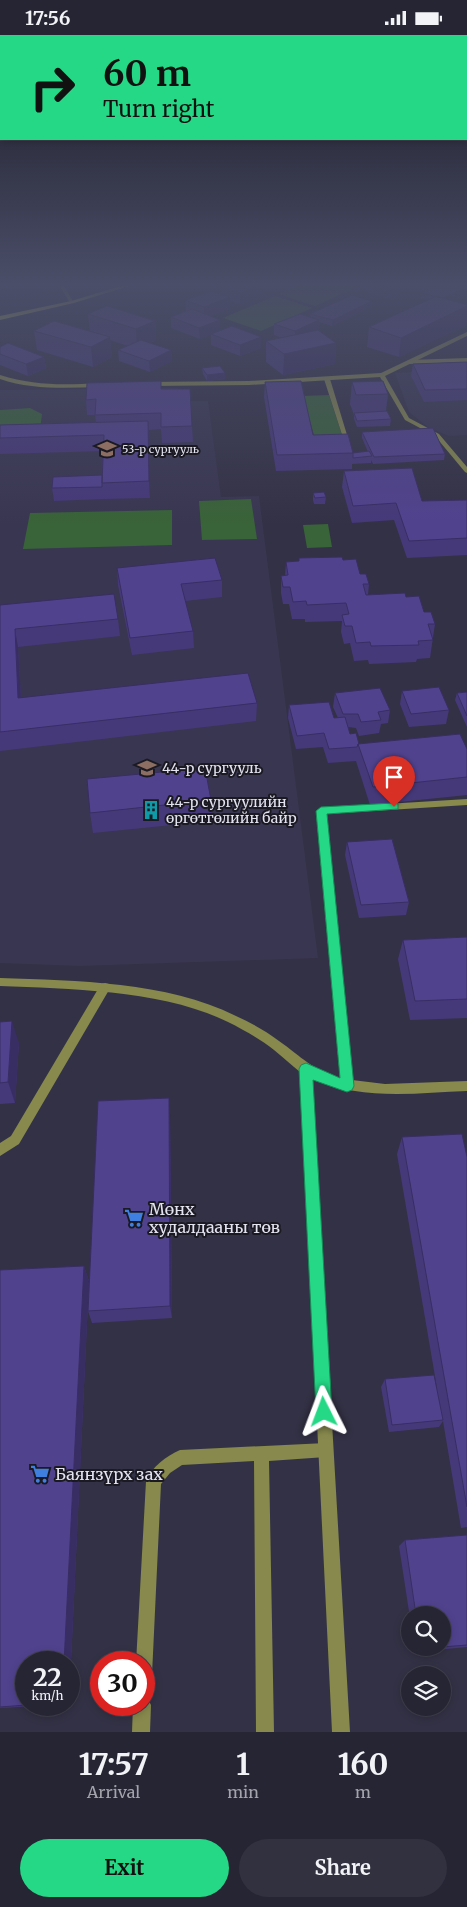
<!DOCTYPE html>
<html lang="en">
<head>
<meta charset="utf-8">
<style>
  body { margin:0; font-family:Merriweather,serif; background:#323140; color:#f1f3f6; height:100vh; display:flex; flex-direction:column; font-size:19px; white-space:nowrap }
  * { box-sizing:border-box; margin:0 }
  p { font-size:16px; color:#a4a5ac }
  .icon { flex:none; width:28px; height:28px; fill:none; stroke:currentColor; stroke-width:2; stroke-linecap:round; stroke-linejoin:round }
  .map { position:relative; height:1697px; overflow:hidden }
  .sheet { display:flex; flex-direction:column; background:#262534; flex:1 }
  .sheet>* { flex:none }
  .guide { position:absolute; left:0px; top:0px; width:468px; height:105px; box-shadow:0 2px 8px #0003,0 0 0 1px #42424f; background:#24d886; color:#111; overflow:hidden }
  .controls { position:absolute; left:401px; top:1571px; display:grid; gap:10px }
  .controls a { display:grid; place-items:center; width:50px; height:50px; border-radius:50%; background:#262534; box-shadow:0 2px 8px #0003,0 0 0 1px #42424f; font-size:25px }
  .speed { position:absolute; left:15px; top:1616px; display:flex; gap:10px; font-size:25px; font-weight:700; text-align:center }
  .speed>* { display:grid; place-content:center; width:65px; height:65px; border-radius:50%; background:#262534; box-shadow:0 2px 8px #0003,0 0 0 1px #42424f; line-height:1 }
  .speed small { font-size:12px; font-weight:400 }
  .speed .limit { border:8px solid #d22; background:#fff; color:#111 }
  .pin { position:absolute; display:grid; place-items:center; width:42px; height:42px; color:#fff; margin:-51px -21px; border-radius:50% 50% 50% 0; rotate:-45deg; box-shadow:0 0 5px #0007 }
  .pin .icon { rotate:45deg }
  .me { position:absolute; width:55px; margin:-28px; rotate:357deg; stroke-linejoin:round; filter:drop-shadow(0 0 4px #0008) }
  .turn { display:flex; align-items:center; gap:18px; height:105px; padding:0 20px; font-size:22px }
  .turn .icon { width:65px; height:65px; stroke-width:2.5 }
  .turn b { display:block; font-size:35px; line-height:42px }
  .eta { display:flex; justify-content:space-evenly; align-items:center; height:85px; text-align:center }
  .eta b { font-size:30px; font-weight:700; line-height:35px }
  .action { display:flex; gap:10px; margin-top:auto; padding:10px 20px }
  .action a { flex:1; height:58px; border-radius:30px; background:#24d886; color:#111; font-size:20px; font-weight:700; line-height:58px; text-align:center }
  .action a+a { background:#323140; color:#f1f3f6 }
  .status { display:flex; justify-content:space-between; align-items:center; height:35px; padding:0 25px; background:#262534; direction:ltr }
  .status svg { height:14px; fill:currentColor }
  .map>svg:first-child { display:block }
  .built { fill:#393651 }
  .green { fill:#396338 }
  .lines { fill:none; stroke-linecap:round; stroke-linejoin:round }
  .service { fill:#87894d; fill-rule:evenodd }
  .minor { fill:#87894d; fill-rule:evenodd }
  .secondary { fill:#b7b955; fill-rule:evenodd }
  .wall { fill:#46397a }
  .shaded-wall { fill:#392e63 }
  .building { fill:#51428e; stroke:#392e63 }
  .route { fill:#24d886; stroke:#178c57 }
  .labels { text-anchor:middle; stroke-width:4; stroke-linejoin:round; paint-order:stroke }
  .far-poi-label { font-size:11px; fill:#e4e3f0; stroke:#1b1a23; text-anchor:start }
  .poi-label { font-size:14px; fill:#e4e3f0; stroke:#1b1a23; text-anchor:start }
  .near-poi-label { font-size:16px; fill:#e4e3f0; stroke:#1b1a23; text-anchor:start }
</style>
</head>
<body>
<div class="status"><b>17:56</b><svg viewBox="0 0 49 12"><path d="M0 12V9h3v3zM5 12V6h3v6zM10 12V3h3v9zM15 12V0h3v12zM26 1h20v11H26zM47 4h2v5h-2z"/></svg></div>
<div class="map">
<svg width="467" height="1697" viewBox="0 0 467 1697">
  <rect width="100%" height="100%" fill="#333145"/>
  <path class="built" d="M 467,334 L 467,400 L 449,401 L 429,393 L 409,377 L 395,338 Z
    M 178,353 L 179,366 L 208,366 L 221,462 L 259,461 L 318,923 L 81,931 L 0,928 L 0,355 Z"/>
  <path class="green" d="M 296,251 L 359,251 L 315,271 L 278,259 Z
    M 275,261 L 312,273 L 261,296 L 223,283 Z
    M 329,360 L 343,403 L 315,404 L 303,361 Z
    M 30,373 L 42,379 L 40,395 L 0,396 L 0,375 Z
    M 251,464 L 257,504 L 202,505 L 199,466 Z
    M 172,475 L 172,510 L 23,514 L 30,478 Z
    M 328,489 L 332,512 L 307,513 L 303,490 Z"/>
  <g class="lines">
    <path class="service" d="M 467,323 L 467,327 L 409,329 L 406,327 L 409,325 Z
      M 327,342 L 330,344 L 351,413 L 346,412 L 324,344 Z
      M 105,948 L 109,949 L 110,952 L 109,955 L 19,1109 L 0,1121 L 0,1108 L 11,1101 L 101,949 Z
      M 326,1408 L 331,1410 L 333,1415 L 331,1420 L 326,1422 L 269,1426 L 274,1697 L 256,1697 L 254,1426 L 182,1430 L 170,1438 L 161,1449 L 152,1640 L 150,1646 L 144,1648 L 144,1628 L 136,1628 L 146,1446 C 152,1432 166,1421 180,1415 Z
      M 144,1662 L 148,1664 L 151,1670 L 150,1697 L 132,1697 L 133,1670 L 144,1670 Z"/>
    <path class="minor" d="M 60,251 L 64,251 L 74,268 L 70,268 Z
      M 467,297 L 467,301 L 385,341 L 409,383 L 439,399 L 467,432 L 467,438 L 465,437 L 435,401 L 405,385 L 380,342 L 249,350 L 147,351 L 144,349 L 147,347 L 249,346 L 381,338 Z
      M 0,340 C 35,351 64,350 100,348 L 103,350 L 100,352 C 66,353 32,355 0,344 Z
      M 467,764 L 467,770 L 326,779 L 352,1045 L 385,1049 L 467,1046 L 467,1056 C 415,1058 360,1066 312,1043 L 350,1697 L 332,1697 L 300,1037 C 291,1030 283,1022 274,1015 C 260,1004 244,995 228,987 C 163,955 72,954 0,951 L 0,943 C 77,946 166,946 236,981 C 251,988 266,996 279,1006 C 302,1022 312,1035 340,1043 L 316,776 L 321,773 Z"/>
    <path class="secondary" d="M 121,251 L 129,251 L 74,268 L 0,285 L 0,281 L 71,266 Z"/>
  </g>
  <path class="wall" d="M 369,251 L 410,251 L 410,254 L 390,264 L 368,258 Z
    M 220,252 L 263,259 L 240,269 L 230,266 L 230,273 L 210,281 L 220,285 L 220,296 L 261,313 L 240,321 L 211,310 L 211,299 L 200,304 L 171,293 L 171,282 L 186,276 L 185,265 L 220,259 Z
    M 421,258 L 467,270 L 467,281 L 466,290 L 399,322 L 367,312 L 369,292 L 428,265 L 421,263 Z
    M 372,266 L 371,271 L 332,291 L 319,287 L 318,296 L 336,308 L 335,329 L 283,340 L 266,327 L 266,306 L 282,303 L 274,300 L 274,289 L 310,282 L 310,279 Z
    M 88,279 L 155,286 L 156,305 L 150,308 L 171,315 L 172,326 L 150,337 L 119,326 L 118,315 L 128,311 L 110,305 L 112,322 L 93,332 L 37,315 L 34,296 L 90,296 Z
    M 0,312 L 44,322 L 46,333 L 28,341 L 0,330 Z
    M 467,327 L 467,365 L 424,367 L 411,341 L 413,329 Z
    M 202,333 L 225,338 L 225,344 L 207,346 L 203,339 Z
    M 265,347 L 313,400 L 353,418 L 368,417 L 362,403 L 362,397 L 445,419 L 444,425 L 373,429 L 371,425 L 371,428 L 352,429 L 352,434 L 276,436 L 264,362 Z
    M 352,347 L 388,359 L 386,376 L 391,384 L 390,391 L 357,392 L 354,384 L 354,380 L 350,369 Z
    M 161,354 L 192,391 L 193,407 L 162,408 L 161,394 L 149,395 L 150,463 L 103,464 L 103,463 L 103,464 L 54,466 L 52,453 L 102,440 L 103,416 L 0,419 L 0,390 L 96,387 L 95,380 L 87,380 L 86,365 Z
    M 344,436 L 422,466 L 467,465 L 467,520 L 407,523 L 394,485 L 352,488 L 342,452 Z
    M 313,458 L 326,462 L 325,469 L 314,469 L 313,465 Z
    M 299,523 L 343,525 L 360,539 L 369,549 L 368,560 L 406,562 L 424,577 L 435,589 L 430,623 L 417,624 L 416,627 L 369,629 L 368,625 L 354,626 L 350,608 L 344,609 L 341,597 L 342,586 L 305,587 L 305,584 L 292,584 L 289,569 L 283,569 L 281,558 L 281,541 L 285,541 L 286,527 L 299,526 Z
    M 117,533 L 222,545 L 222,562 L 185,566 L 193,596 L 194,613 L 132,620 L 118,550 Z
    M 0,570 L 118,584 L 120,601 L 18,612 L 21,663 L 257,668 L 256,686 L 0,716 Z
    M 402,656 L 449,675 L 446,689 L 409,692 L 400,669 Z
    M 467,657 L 467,692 L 455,665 L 457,658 Z
    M 335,658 L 390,675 L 388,688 L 381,689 L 379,698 L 359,701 L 356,693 L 348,692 L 350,699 L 359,709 L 467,714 L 467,760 L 370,770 L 356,726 L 328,728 L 323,712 L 296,714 L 288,683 L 289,670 L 334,683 L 338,683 L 333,672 Z
    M 211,765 L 212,786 L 93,798 L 90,778 Z
    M 347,807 L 409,867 L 406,880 L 359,883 L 345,820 Z
    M 467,902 L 467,983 L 410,985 L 398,924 L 403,905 Z
    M 0,987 L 19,1008 L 15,1068 L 0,1069 Z
    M 170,1079 L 172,1283 L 92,1288 L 88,1276 Z
    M 402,1102 L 467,1122 L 467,1492 L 461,1493 L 443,1386 L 439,1392 L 389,1397 L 381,1352 L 385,1344 L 437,1353 L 397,1119 Z
    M 84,1231 L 89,1246 L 69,1669 L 69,1628 L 26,1670 L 55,1670 L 0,1673 L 0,1235 Z
    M 467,1500 L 467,1612 L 415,1617 L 414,1612 L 442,1612 L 442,1580 L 410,1580 L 410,1583 L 399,1511 L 405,1505 Z"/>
  <path class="shaded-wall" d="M 21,251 L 41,251 L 42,258 L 0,265 L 0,255 Z
    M 257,251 L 263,251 L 263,259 L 240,269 L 240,258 Z
    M 396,251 L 410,251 L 410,254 L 390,264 L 391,254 Z
    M 467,251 L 467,256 L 443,269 L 444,263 Z
    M 230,262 L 230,273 L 204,283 L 204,272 Z
    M 372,266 L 371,271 L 332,291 L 333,285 Z
    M 467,271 L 467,281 L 466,290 L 399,322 L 401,303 Z
    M 220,285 L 220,296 L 200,304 L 199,293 Z
    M 319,285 L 318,296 L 295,307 L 295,296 Z
    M 155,286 L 156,305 L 137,314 L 136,294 Z
    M 110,302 L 112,322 L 93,332 L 91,312 Z
    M 261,302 L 261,313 L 240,321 L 240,310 Z
    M 336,308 L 335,329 L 283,340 L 284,319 Z
    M 171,315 L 172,326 L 150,337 L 149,326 Z
    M 44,322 L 46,333 L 28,341 L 26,329 Z
    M 225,338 L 225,344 L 207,346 L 207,340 Z
    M 148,386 L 149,402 L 150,463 L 149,446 Z
    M 15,594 L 18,612 L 22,681 L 18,663 Z
    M 12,986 L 19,1008 L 15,1068 L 8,1047 Z
    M 169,1063 L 170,1079 L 172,1283 L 170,1271 Z
    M 84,1231 L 89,1246 L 69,1669 L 69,1628 L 64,1628 Z"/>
  <path class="building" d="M 0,251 L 21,251 L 0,255 Z
    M 223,251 L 257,251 L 240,258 L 220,252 Z
    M 382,251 L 396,251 L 391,254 Z
    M 434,251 L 466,251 L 444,263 L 421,258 Z
    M 211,256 L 230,262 L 204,272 L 185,265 Z
    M 352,260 L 372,266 L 333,285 L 310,279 Z
    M 437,261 L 467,270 L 467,271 L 401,303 L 369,292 Z
    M 107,271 L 155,286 L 136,294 L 88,279 Z
    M 192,274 L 220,285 L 199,293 L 171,282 Z
    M 300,279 L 319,285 L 295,296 L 274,289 Z
    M 54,286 L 110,302 L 91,312 L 34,296 Z
    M 232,291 L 261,302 L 240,310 L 211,299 Z
    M 318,295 L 336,308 L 284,319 L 266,306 Z
    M 141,305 L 171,315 L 149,326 L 118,315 Z
    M 8,308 L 44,322 L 26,329 L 0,319 L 0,312 Z
    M 467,327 L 467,354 L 425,355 L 413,329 Z
    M 220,331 L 225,338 L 207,340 L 202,333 Z
    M 161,346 L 161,354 L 190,354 L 192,391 L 161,392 L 161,378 L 95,380 L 96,364 L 86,365 L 87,348 Z
    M 301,346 L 313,400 L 348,399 L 353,418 L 277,420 L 265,347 Z
    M 383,346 L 388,359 L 356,360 L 352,347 Z
    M 387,376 L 391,384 L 357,386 L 354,378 Z
    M 148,386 L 149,446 L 102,448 L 104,400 L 0,403 L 0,390 Z
    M 433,393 L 445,419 L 374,422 L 362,397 Z
    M 369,416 L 372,421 L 353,423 L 353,418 Z
    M 412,433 L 422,466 L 467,465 L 467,503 L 409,506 L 396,468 L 353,471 L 344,436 Z
    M 102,440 L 102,452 L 52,453 L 53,442 Z
    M 324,457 L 326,462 L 315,463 L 313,458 Z
    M 342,522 L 343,525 L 356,524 L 360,539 L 366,539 L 369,549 L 363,549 L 366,560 L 405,558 L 406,562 L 419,561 L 424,577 L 431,577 L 435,589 L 428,589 L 433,605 L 418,606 L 419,610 L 371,611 L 370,607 L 356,608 L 352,591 L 345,591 L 342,580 L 349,579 L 346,568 L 307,570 L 306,566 L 293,567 L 290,552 L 283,552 L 281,541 L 288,540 L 286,527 L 299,526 L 299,523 Z
    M 215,523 L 222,545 L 181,549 L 193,596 L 130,603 L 117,533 Z
    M 114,559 L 118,584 L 15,594 L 18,663 L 248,638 L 257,668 L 0,697 L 0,570 Z
    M 439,652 L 449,675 L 411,679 L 402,656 Z
    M 380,653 L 390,675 L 378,677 L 381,685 L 361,687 L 358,679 L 343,679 L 335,658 Z
    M 467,657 L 467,681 L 457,658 Z
    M 329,667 L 334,683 L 345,682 L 350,699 L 356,698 L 359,709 L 358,709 L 357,712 L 329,714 L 324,698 L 297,701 L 289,670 Z
    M 460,699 L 467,714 L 467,742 L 373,752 L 358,709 Z
    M 205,733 L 211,765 L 90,778 L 87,744 Z
    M 392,804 L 409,867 L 361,870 L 347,807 Z
    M 467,902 L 467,964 L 415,966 L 403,905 Z
    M 12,986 L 8,1047 L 0,1048 L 0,987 Z
    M 169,1063 L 170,1271 L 88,1276 L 98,1066 Z
    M 462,1099 L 467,1122 L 467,1472 L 402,1102 Z
    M 84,1231 L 64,1628 L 26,1628 L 26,1670 L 0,1672 L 0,1235 Z
    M 434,1340 L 443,1385 L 392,1390 L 385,1344 Z
    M 467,1500 L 467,1610 L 442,1612 L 442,1580 L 416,1580 L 405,1505 Z
    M 421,1612 L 439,1612 L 421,1614 Z"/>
  <linearGradient id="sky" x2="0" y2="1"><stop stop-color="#1c1b26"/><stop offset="0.51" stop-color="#4a4e68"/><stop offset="1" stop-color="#4a4e68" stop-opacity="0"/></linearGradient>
  <rect width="467" height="489" fill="url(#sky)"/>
  <path class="route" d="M 394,768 L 398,769 L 398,774 L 327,779 L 354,1051 L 352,1055 L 347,1057 L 313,1045 L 332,1377 L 330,1383 L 324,1385 L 318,1383 L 316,1377 L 299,1034 L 301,1030 L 306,1028 L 340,1043 L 316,776 L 321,772 Z"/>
  <defs>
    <g id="school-bare" transform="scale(1.5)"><path d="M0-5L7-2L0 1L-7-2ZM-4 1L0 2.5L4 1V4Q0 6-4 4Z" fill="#8d6e63" stroke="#1b1a23" stroke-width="2.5" paint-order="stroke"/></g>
    <g id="building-bare" transform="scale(1.5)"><path d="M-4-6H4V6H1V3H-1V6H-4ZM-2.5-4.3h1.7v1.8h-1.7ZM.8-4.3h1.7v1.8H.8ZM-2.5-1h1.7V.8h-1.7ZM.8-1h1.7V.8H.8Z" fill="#0f9aa8" stroke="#1b1a23" stroke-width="2.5" paint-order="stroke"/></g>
    <g id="supermarket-bare" transform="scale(1.5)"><path d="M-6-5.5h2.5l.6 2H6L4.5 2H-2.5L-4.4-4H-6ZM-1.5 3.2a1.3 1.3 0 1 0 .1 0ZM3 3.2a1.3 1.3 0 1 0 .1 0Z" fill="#3f7fe0" stroke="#1b1a23" stroke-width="2.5" paint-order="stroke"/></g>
  </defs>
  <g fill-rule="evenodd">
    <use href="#school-bare" x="107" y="414"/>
    <use href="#school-bare" x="147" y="733"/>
    <use href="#building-bare" x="151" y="775"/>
    <use href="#supermarket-bare" x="134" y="1183"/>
    <use href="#supermarket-bare" x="40" y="1439"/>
  </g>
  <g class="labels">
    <g class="far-poi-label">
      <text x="122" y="418">53-р сургууль</text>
    </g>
    <g class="poi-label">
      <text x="162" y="738">44-р сургууль</text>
      <text x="166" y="772">44-р сургуулийн<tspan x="166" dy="16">өргөтгөлийн байр</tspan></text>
    </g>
    <g class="near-poi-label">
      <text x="149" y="1180">Мөнх<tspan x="149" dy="18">худалдааны төв</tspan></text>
      <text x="55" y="1445">Баянзүрх зах</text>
    </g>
  </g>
</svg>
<div class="controls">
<a><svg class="icon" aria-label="search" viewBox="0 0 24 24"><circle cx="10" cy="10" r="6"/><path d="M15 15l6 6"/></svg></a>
<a><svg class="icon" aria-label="layers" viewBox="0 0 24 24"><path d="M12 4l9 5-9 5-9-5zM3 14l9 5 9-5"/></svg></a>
</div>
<div class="speed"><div>22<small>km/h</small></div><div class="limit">30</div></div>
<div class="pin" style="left:394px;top:772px;background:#d93025"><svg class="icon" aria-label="arrive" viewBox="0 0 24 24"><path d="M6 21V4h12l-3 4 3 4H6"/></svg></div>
<svg class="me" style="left:324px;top:1377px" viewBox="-20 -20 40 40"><path d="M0-17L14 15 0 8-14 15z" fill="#24d886" stroke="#fff" stroke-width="4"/></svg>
<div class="guide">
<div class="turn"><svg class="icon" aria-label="right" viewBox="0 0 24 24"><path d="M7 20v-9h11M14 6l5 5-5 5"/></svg><div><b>60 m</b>Turn right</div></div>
</div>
</div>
<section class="sheet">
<div class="eta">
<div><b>17:57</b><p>Arrival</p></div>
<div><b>1</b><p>min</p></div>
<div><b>160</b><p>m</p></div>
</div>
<div class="action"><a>Exit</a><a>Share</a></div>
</section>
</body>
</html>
